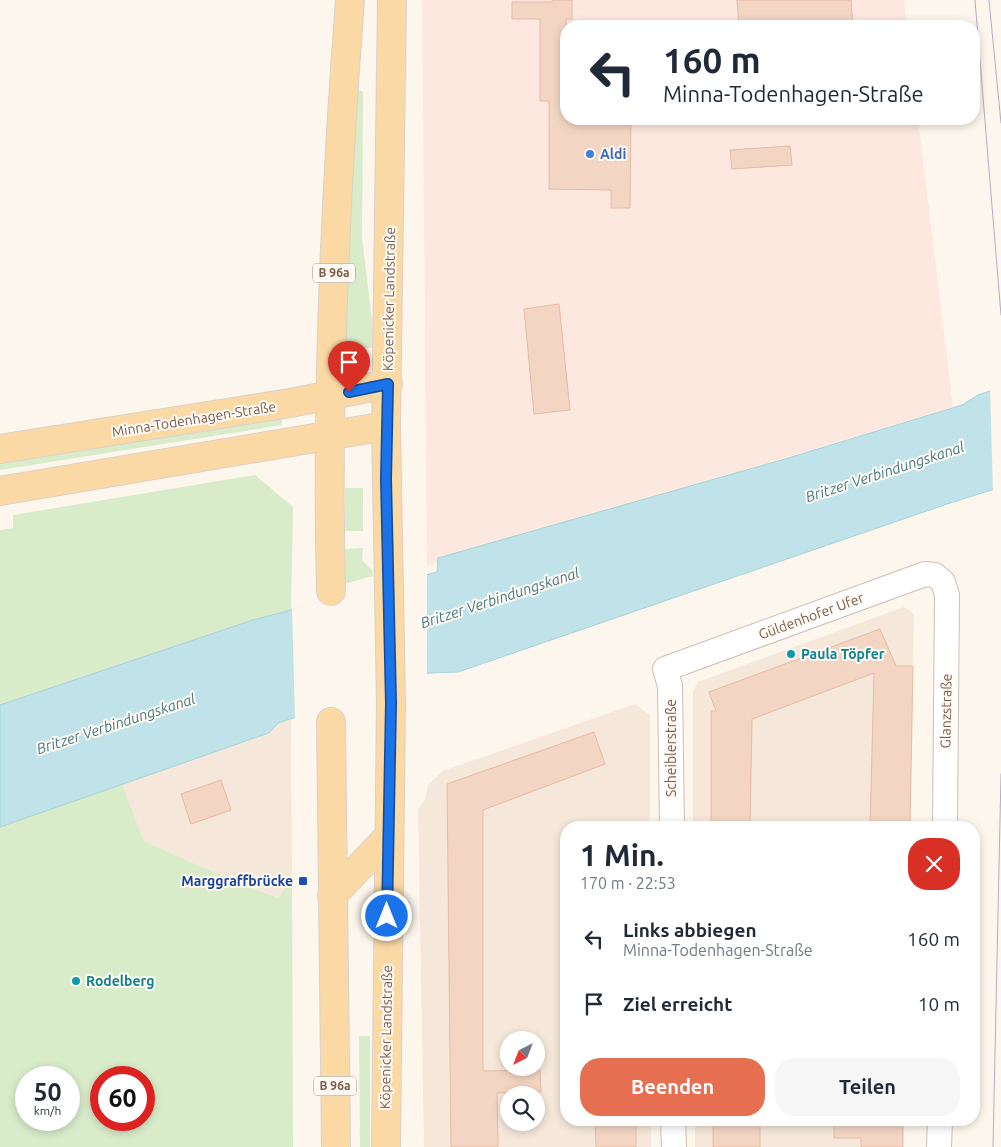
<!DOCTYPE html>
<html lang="de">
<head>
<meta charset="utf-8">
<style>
  body { margin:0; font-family:Ubuntu,sans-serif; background:#f6f6f7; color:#1f2937; height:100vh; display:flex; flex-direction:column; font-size:19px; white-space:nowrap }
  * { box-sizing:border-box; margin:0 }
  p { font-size:16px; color:#747a83 }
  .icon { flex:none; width:28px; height:28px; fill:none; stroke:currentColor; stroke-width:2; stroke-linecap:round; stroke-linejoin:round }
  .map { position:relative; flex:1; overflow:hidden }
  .sheet { position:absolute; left:560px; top:821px; width:420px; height:305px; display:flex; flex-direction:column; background:#fff; border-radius:20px; box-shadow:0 2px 8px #0003 }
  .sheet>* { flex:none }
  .top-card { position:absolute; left:560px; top:20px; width:420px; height:105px; border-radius:20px; box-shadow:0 2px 8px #0003; background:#fff; color:#1f2937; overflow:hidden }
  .needle { width:32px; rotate:222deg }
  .buttons { position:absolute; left:500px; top:1031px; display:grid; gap:10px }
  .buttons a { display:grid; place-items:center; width:45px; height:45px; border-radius:50%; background:#fff; box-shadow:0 2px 8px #0003; font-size:25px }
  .speed { position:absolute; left:15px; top:1066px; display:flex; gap:10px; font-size:25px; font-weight:700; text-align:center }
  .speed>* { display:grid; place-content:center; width:65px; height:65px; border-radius:50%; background:#fff; box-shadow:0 2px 8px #0003; line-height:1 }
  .speed small { font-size:12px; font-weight:400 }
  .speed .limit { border:8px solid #d22; background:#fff; color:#111 }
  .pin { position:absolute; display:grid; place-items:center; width:42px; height:42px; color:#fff; margin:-51px -21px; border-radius:50% 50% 50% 0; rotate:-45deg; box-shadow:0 0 5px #0007 }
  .pin .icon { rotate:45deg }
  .me { position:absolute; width:55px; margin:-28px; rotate:0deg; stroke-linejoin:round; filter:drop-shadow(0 0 4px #0008) }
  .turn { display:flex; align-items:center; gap:18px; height:105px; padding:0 20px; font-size:22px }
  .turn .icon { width:65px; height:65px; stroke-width:2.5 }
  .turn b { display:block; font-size:35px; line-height:42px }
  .round { display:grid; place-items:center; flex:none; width:52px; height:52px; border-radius:20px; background:#f6f6f7 }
  .summary { display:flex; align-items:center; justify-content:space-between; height:85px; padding:0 20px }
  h1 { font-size:30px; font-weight:700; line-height:38px }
  .button { display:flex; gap:10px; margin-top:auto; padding:10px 20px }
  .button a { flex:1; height:58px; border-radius:20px; background:#e76f51; color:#fff; font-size:20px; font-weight:700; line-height:58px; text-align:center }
  .button a+a { background:#f6f6f7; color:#1f2937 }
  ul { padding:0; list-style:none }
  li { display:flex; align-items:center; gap:15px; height:65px; padding:0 20px }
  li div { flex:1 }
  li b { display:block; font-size:19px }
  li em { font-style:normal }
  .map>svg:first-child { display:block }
  .residential { fill:#f5e8da; fill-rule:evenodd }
  .commercial { fill:#fde8e0 }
  .green { fill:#d8ecc9; fill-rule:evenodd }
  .water { fill:#bfe3e8; stroke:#a5d3da }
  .pier { fill:#fdf6ec }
  .building { fill:#f3d5c3; stroke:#e6bba3 }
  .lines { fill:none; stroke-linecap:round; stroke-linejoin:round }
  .minor-casing { stroke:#d1beb0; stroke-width:26 }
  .major-casing { stroke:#dad1cd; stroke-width:30 }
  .minor { stroke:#fff; stroke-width:24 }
  .major { stroke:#fbd9a5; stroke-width:28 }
  .tram { stroke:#b9a8c9; stroke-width:1 }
  .route-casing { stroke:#114b97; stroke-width:12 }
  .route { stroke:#1a73e8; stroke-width:9 }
  .shop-dot { fill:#3f7fe0; stroke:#fffaf3; stroke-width:2 }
  .culture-dot { fill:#0f9aa8; stroke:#fffaf3; stroke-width:2 }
  .transit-dot { fill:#1a4fb4; stroke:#fffaf3; stroke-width:2 }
  .labels { text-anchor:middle; stroke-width:4; stroke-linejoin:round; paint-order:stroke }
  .shield { fill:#fffaf3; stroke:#a28b7f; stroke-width:1 }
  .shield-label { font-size:12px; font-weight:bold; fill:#7a5c4d }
  .shop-label { font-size:14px; font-weight:bold; fill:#366cbe; stroke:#fffaf3; text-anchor:start }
  .street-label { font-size:14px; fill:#7a5c4d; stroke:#fffaf3 }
  .culture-label { font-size:14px; font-weight:bold; fill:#0d838f; stroke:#fffaf3; text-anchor:start }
  .transit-label { font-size:14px; font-weight:bold; fill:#164399; stroke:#fffaf3; text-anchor:end }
  .water-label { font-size:15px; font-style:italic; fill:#437c86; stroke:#fffaf3 }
</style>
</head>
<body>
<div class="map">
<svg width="1001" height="1147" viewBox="0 0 1001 1147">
  <rect width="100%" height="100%" fill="#fdf6ec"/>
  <path class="residential" d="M 904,607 L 914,614 L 910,827 L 693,827 L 693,692 L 698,682 Z
    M 635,704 L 650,715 L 650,827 L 566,828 L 566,1120 L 651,1120 L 651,1147 L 424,1147 L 418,810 L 425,799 L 428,785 L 443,771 ZM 509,1040 L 536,1040 L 536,1068 L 509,1068 ZM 509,1095 L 536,1095 L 536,1122 L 509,1122 Z
    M 291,719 L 292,876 L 280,898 L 231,880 L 144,841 L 122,784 L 269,734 L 277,723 Z
    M 695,1120 L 903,1120 L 903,1147 L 695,1147 Z"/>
  <path class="commercial" d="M 422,0 L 904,0 L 907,26 L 566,26 L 566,119 L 918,119 L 953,407 L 427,566 Z"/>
  <path class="green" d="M 359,90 L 363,92 L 362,238 L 372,320 L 373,348 L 346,348 L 347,270 L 357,91 Z
    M 282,415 L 282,425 L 0,470 L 0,459 Z
    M 255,475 L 293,507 L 291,612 L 253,620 L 0,705 L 0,530 L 13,528 L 13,515 Z
    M 345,488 L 363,488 L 363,531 L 345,531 Z
    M 363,548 L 362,560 L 372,570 L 373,576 L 344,584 L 345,549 Z
    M 122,784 L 144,841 L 231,880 L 279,898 L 292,876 L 293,1147 L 0,1147 L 0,827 ZM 26,1078 L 69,1078 L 69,1120 L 26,1120 ZM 101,1078 L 144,1078 L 144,1120 L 101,1120 Z
    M 359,1036 L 370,1036 L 370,1147 L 360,1147 Z"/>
  <path class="water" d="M 1001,387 L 1001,487 L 947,504 L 458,672 L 429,673 L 278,723 L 269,733 L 0,827 L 0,705 L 253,620 L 437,572 L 438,558 L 785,459 L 962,405 L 978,395 Z"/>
  <path class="pier" d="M 1001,385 L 1001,490 L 993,493 L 990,388 Z
    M 427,573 L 427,676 L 295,720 L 292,609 Z"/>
  <path class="building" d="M 552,0 L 572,0 L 572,19 L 566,19 L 566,119 L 631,119 L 630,208 L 611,208 L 611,190 L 549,189 L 549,101 L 540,101 L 540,19 L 512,19 L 512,2 L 552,2 Z
    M 737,0 L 851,0 L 853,26 L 739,26 Z
    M 790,146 L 792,165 L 732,169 L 730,150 Z
    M 559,304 L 570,410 L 534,414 L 524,309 Z
    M 880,629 L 896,666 L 913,666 L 910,828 L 870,828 L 874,673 L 752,719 L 750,828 L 711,828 L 711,711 L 716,711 L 709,692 Z
    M 594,732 L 605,764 L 483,810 L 483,1071 L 540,1070 L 541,1092 L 497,1093 L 498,1147 L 451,1147 L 447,784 Z
    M 221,780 L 231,810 L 191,824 L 181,794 Z
    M 595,1120 L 636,1120 L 636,1147 L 596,1147 Z
    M 713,1120 L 760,1120 L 760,1147 L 713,1147 Z
    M 834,1120 L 903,1120 L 903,1147 L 861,1147 L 861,1138 L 834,1138 Z"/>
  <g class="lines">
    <g class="minor-casing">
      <path id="minor" d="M 672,828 L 670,686 L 665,669 L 925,574 L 935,575 L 943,582 L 947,595 L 945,828
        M 673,1120 L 674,1147
        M 939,1147 L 940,1120"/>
    </g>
    <g class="major-casing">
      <path id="major" d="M 0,449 L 290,403 L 388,384
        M 0,491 L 386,426
        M 331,591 C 326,393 335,197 350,0
        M 331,722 L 336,1147
        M 332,896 L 388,837
        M 386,1147 L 391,703 L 386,426 L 392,0"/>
    </g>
    <use href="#minor" class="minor"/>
    <use href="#major" class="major"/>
    <path class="tram" d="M 975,0 L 1001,315
      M 989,0 L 1001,123
      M 993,1147 L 1001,774"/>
  </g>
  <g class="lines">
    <g class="route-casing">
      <path id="route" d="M 349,392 L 388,384 L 386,479 L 391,703 L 387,916"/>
    </g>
    <use href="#route" class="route"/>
  </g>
  <circle class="shop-dot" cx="590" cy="154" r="5"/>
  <g class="culture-dot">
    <circle cx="791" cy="654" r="5"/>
    <circle cx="76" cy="981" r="5"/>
  </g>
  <rect class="transit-dot" x="298" y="876" width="10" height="10" rx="2.5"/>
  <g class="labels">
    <g class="shield">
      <rect x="313" y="263.5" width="42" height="19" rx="4"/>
      <rect x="314" y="1076.5" width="42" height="19" rx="4"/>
    </g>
    <g class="shield-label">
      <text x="334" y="277">B 96a</text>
      <text x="335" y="1090">B 96a</text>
    </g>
    <g class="shop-label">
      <text x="600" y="159">Aldi</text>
    </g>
    <g class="street-label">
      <text transform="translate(389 299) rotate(-89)" y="5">Köpenicker Landstraße</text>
      <text transform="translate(194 419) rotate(-9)" y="5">Minna-Todenhagen-Straße</text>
      <text transform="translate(811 616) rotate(-20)" y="5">Güldenhofer Ufer</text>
      <text transform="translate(946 711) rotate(-89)" y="5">Glanzstraße</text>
      <text transform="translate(671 748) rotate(-90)" y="5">Scheiblerstraße</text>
      <text transform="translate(386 1037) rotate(-89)" y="5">Köpenicker Landstraße</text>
    </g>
    <g class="culture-label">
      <text x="801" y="659">Paula Töpfer</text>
      <text x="86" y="986">Rodelberg</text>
    </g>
    <g class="transit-label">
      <text x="293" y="886">Marggraffbrücke</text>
    </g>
    <g class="water-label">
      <text transform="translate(885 472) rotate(-18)" y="5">Britzer Verbindungskanal</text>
      <text transform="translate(500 598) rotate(-18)" y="5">Britzer Verbindungskanal</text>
      <text transform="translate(116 724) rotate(-18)" y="5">Britzer Verbindungskanal</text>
    </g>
  </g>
</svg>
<div class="buttons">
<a><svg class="needle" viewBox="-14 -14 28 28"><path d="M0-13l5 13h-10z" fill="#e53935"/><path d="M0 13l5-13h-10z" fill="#747a83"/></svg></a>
<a><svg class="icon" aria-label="search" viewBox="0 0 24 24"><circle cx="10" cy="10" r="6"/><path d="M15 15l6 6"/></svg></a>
</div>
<div class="speed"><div>50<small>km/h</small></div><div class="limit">60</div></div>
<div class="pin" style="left:349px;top:392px;background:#d93025"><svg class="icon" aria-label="arrive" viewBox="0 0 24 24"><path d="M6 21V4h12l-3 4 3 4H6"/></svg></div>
<svg class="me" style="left:387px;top:916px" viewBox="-20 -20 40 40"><circle r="17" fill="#1a73e8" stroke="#fff" stroke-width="3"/><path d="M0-11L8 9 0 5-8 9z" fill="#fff"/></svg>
<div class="top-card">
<div class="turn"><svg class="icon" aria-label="left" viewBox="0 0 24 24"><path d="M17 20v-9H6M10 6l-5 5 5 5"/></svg><div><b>160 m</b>Minna-Todenhagen-Straße</div></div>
</div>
<section class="sheet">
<div class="summary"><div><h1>1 Min.</h1><p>170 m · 22:53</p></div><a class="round" style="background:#d93025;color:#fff"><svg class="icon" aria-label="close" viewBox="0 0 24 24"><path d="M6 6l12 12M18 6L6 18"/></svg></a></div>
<ul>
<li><svg class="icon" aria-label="left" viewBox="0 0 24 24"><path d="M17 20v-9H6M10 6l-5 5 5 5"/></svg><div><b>Links abbiegen</b><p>Minna-Todenhagen-Straße</p></div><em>160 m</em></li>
<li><svg class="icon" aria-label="arrive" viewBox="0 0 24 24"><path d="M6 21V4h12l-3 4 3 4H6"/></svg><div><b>Ziel erreicht</b></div><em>10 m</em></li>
</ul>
<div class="button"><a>Beenden</a><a>Teilen</a></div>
</section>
</div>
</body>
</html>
